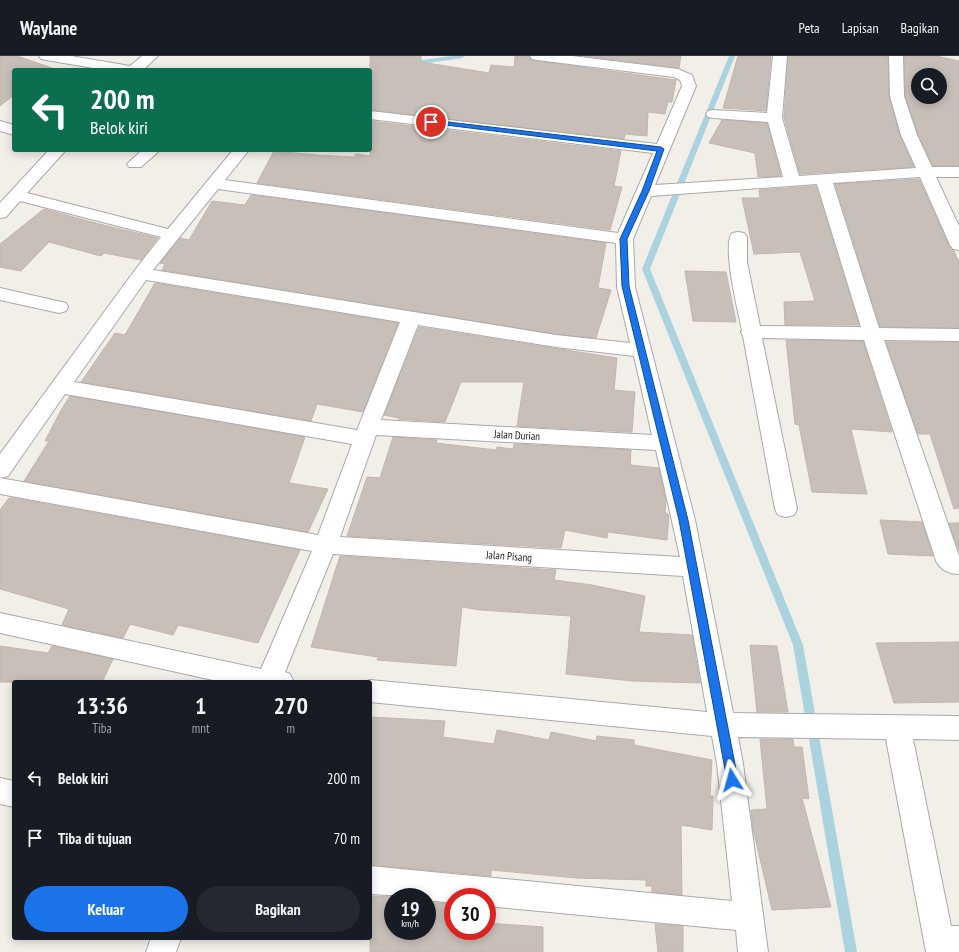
<!DOCTYPE html>
<html lang="id">
<head>
<meta charset="utf-8">
<style>
  body { margin:0; font-family:"PT Sans Narrow",sans-serif; background:#242831; color:#f1f3f6; height:100vh; display:flex; flex-direction:column; font-size:15px; white-space:nowrap }
  * { box-sizing:border-box; margin:0 }
  p { font-size:13px; color:#9ea1a6 }
  .icon { flex:none; width:22px; height:22px; fill:none; stroke:currentColor; stroke-width:2; stroke-linecap:round; stroke-linejoin:round }
  .map { position:relative; flex:1; overflow:hidden }
  .drawer { position:absolute; left:12px; top:624px; width:360px; height:260px; display:flex; flex-direction:column; background:#171b24; border-radius:4px; box-shadow:0 2px 10px #0003 }
  .drawer>* { flex:none }
  .top-card { position:absolute; left:12px; top:12px; width:360px; height:84px; border-radius:4px; box-shadow:0 2px 10px #0003; background:#0b6e4f; color:#fff; overflow:hidden }
  .controls { position:absolute; left:911px; top:12px; display:grid; gap:8px }
  .controls a { display:grid; place-items:center; width:36px; height:36px; border-radius:50%; background:#171b24; box-shadow:0 2px 10px #0003; font-size:20px }
  .speed { position:absolute; left:384px; top:832px; display:flex; gap:8px; font-size:20px; font-weight:700; text-align:center }
  .speed>* { display:grid; place-content:center; width:52px; height:52px; border-radius:50%; background:#171b24; box-shadow:0 2px 10px #0003; line-height:1 }
  .speed small { font-size:10px; font-weight:400 }
  .speed .limit { border:6px solid #d22; background:#fff; color:#111 }
  .pin { position:absolute; display:grid; place-items:center; width:34px; height:34px; color:#fff; margin:-17px; border:2px solid #fff; border-radius:50%; box-shadow:0 1px 4px #0007 }
  .me { position:absolute; width:44px; margin:-22px; rotate:352deg; stroke-linejoin:round; filter:drop-shadow(0 0 3px #0008) }
  .turn { display:flex; align-items:center; gap:14px; height:84px; padding:0 12px; font-size:18px }
  .turn .icon { width:52px; height:52px; stroke-width:2.5 }
  .turn b { display:block; font-size:28px; line-height:34px }
  .eta { display:flex; justify-content:space-evenly; align-items:center; height:68px; text-align:center }
  .eta b { font-size:24px; font-weight:800; line-height:28px }
  .cta { display:flex; gap:8px; margin-top:auto; padding:8px 12px }
  .cta a { flex:1; height:46px; border-radius:24px; background:#1a73e8; color:#fff; font-size:16px; font-weight:800; line-height:46px; text-align:center }
  .cta a+a { background:#242831; color:#f1f3f6 }
  ul { padding:0; list-style:none }
  li { display:flex; align-items:center; gap:12px; height:60px; padding:0 12px }
  li div { flex:1 }
  li b { display:block; font-size:15px }
  li em { font-style:normal }
  header { display:flex; align-items:center; gap:24px; box-sizing:border-box; height:56px; padding:0 20px; background:#171b24; border-bottom:1px solid #363941 }
  header strong { font-size:19px }
  nav { display:flex; gap:22px; margin-inline-start:auto; font-size:14px }
  .map>svg:first-child { display:block }
  .lines { fill:none; stroke-linecap:round; stroke-linejoin:round }
  .stream { fill:#aad3df; fill-rule:evenodd }
  .building { fill:#c7bfb8; stroke:#c4b6ab; fill-rule:evenodd }
  .street-casing { stroke:#a9a9a9; stroke-width:2 }
  .street { fill:#fff; fill-rule:evenodd }
  .route { fill:#1a73e8; stroke:#114b97 }
  .labels { text-anchor:middle; stroke-width:3; stroke-linejoin:round; paint-order:stroke }
  .street-label { font-size:11px; fill:#222; stroke:#fff }
</style>
</head>
<body>
<header>
<strong>Waylane</strong>
<nav><a>Peta</a><a>Lapisan</a><a>Bagikan</a></nav>
</header>
<div class="map">
<svg width="959" height="896" viewBox="0 0 959 896">
  <rect width="100%" height="100%" fill="#f2efe9"/>
  <g class="lines">
    <path class="stream" d="M 451,0 L 465,0 L 462,2 L 415,9 L 412,7 L 415,5 Z
      M 729,0 L 735,0 L 650,213 L 803,589 L 857,896 L 845,896 L 793,589 L 642,213 Z"/>
  </g>
  <path class="building" d="M 0,0 L 17,0 L 52,12 L 49,14 L 14,14 L 14,39 L 0,50 Z
    M 370,0 L 421,0 L 421,6 L 489,17 L 491,9 L 514,11 L 515,0 L 529,0 L 532,4 L 537,5 L 676,24 L 672,46 L 668,46 L 665,58 L 648,56 L 647,80 L 625,78 L 624,83 L 370,54 Z
    M 584,0 L 681,0 L 679,12 Z
    M 738,0 L 771,0 L 766,55 L 723,52 Z
    M 788,0 L 888,0 L 889,40 L 900,80 L 914,111 L 800,118 L 784,62 Z
    M 904,0 L 936,0 L 959,5 L 959,110 L 933,110 L 918,78 L 905,40 ZM 918,19 L 940,19 L 940,41 L 918,41 Z
    M 722,64 L 767,67 L 781,120 L 758,121 L 755,97 L 709,87 Z
    M 370,65 L 621,95 L 614,130 L 622,131 L 610,174 L 257,127 L 274,95 L 318,99 L 354,101 L 356,98 L 370,100 Z
    M 919,123 L 949,190 L 954,195 L 959,206 L 959,272 L 880,271 L 835,128 Z
    M 816,130 L 859,269 L 785,269 L 784,246 L 815,245 L 800,196 L 754,198 L 742,142 L 760,142 L 759,134 Z
    M 251,139 L 606,187 L 598,232 L 611,234 L 596,282 L 556,278 L 162,214 L 165,208 L 160,207 L 180,182 L 189,184 L 212,145 L 245,149 Z
    M 44,153 L 99,168 L 158,182 L 141,204 L 104,197 L 101,200 L 49,186 L 21,215 L 0,211 L 0,188 Z
    M 685,215 L 726,216 L 736,266 L 693,265 Z
    M 155,227 L 398,267 L 363,356 L 317,348 L 311,365 L 81,326 L 115,277 L 125,279 Z
    M 419,271 L 617,302 L 614,334 L 635,336 L 632,376 L 517,370 L 524,326 L 461,326 L 445,366 L 398,363 L 399,362 L 384,359 Z
    M 786,284 L 863,285 L 892,376 L 851,373 L 867,438 L 812,436 L 799,369 L 795,368 Z
    M 886,286 L 959,286 L 959,452 L 954,453 L 930,378 L 918,378 Z
    M 70,340 L 305,381 L 289,427 L 328,433 L 308,476 L 24,425 L 49,385 L 45,385 L 60,356 Z
    M 393,381 L 437,384 L 436,387 L 496,394 L 497,391 L 513,393 L 514,388 L 631,394 L 630,409 L 659,412 L 666,446 L 665,456 L 669,459 L 667,484 L 608,476 L 607,482 L 565,474 L 561,492 L 347,480 L 367,421 L 380,422 Z
    M 9,442 L 13,442 L 300,494 L 258,587 L 178,569 L 173,579 L 130,568 L 123,582 L 62,569 L 69,553 L 0,533 L 0,454 Z
    M 880,464 L 922,466 L 933,500 L 888,498 Z
    M 949,467 L 959,467 L 959,495 Z
    M 340,500 L 556,514 L 554,524 L 592,529 L 645,540 L 639,576 L 692,579 L 700,627 L 632,625 L 566,618 L 571,560 L 480,554 L 462,551 L 456,610 L 377,604 L 378,601 L 311,591 Z
    M 959,586 L 959,646 L 894,647 L 876,587 Z
    M 750,589 L 777,590 L 788,656 L 757,656 Z
    M 0,590 L 48,597 L 52,590 L 113,603 L 102,626 L 0,626 Z
    M 370,661 L 445,665 L 443,681 L 494,688 L 497,674 L 549,684 L 551,676 L 596,685 L 597,680 L 634,684 L 634,689 L 712,704 L 710,740 L 713,740 L 712,774 L 681,769 L 682,839 L 652,836 L 652,830 L 646,830 L 646,824 L 576,822 L 491,814 L 491,820 L 370,809 Z
    M 760,683 L 793,683 L 794,691 L 802,691 L 809,743 L 802,742 L 831,851 L 772,854 L 753,773 L 751,754 L 767,753 Z
    M 370,840 L 398,841 L 393,841 L 393,875 L 427,875 L 427,846 L 453,848 L 453,875 L 487,875 L 487,852 L 488,852 L 487,867 L 543,871 L 543,896 L 370,896 Z
    M 655,868 L 683,870 L 683,896 L 658,896 Z"/>
  <g class="lines">
    <g class="street-casing">
      <path id="street" d="M 39,0 L 71,0 L 130,10 L 142,0 L 158,0 L 143,14 L 105,14 L 46,4 L 41,3 Z
        M 530,0 L 572,0 L 678,13 L 692,19 L 696,30 L 655,129 L 783,121 L 768,66 L 713,62 L 708,61 L 706,58 L 708,55 L 713,54 L 767,57 L 773,0 L 787,0 L 782,62 L 799,120 L 916,112 L 901,79 L 890,40 L 889,0 L 903,0 L 904,40 L 917,79 L 932,111 L 959,111 L 959,121 L 936,121 L 959,170 L 959,194 L 953,193 L 950,189 L 920,121 L 833,127 L 879,272 L 959,273 L 959,285 L 884,284 L 959,500 L 959,518 C 949,518 941,514 936,505 L 864,284 L 762,282 L 797,453 L 794,459 L 786,461 L 778,459 L 775,453 L 743,280 L 741,276 L 742,274 C 738,255 722,191 732,177 L 738,176 L 744,177 L 747,181 L 747,206 L 760,270 L 861,271 L 817,128 L 651,140 L 633,183 L 635,231 L 695,464 L 733,657 L 959,660 L 959,684 L 913,683 L 951,870 L 959,870 L 959,896 L 926,896 L 886,683 L 738,681 L 743,708 L 768,896 L 738,896 L 736,874 L 487,850 L 487,841 L 453,841 L 453,847 L 427,844 L 427,841 L 370,838 L 370,810 L 732,845 L 717,708 L 712,680 L 370,646 L 370,626 L 364,626 L 370,624 L 707,656 L 683,520 L 333,498 L 285,616 L 290,618 L 294,626 L 222,626 L 0,577 L 0,557 L 261,613 L 312,495 L 0,438 L 0,398 L 135,214 L 161,181 L 20,145 L 6,161 L 0,162 L 0,147 L 49,94 L 66,94 L 27,137 L 168,173 L 233,94 L 249,94 L 225,124 L 618,177 L 653,97 L 370,63 L 370,55 L 657,88 L 682,30 L 680,24 L 674,21 L 537,4 L 532,3 ZM 218,133 L 616,187 L 617,231 L 630,287 L 556,279 L 153,214 ZM 146,224 L 400,266 L 357,374 L 74,326 ZM 418,269 L 556,291 L 634,300 L 652,379 L 381,364 ZM 65,338 L 352,388 L 318,479 L 0,422 L 8,420 ZM 376,379 L 656,394 L 680,501 L 340,481 Z
        M 0,65 L 14,69 L 14,79 L 0,75 Z
        M 142,94 L 160,94 L 141,111 L 129,111 L 127,108 Z
        M 0,232 L 66,247 L 68,251 L 66,255 L 59,257 L 0,244 Z
        M 0,722 L 14,725 L 14,751 L 0,748 Z
        M 151,882 L 181,882 L 176,896 L 146,896 Z"/>
    </g>
    <use href="#street" class="street"/>
  </g>
  <path class="route" d="M 431,64 L 661,91 L 664,93 L 649,135 L 627,183 L 629,230 L 688,464 L 738,724 L 736,727 L 732,729 L 728,727 L 727,724 L 679,464 L 622,230 L 620,183 L 642,135 L 657,95 L 429,67 L 428,66 Z"/>
  <g class="labels">
    <g class="street-label">
      <text transform="translate(517 379) rotate(3)" y="4">Jalan Durian</text>
      <text transform="translate(509 500) rotate(4)" y="4">Jalan Pisang</text>
    </g>
  </g>
</svg>
<div class="controls">
<a><svg class="icon" aria-label="search" viewBox="0 0 24 24"><circle cx="10" cy="10" r="6"/><path d="M15 15l6 6"/></svg></a>
</div>
<div class="speed"><div>19<small>km/h</small></div><div class="limit">30</div></div>
<div class="pin" style="left:431px;top:66px;background:#d93025"><svg class="icon" aria-label="arrive" viewBox="0 0 24 24"><path d="M6 21V4h12l-3 4 3 4H6"/></svg></div>
<svg class="me" style="left:732px;top:724px" viewBox="-20 -20 40 40"><path d="M0-17L14 15 0 8-14 15z" fill="#1a73e8" stroke="#fff" stroke-width="4"/></svg>
<div class="top-card">
<div class="turn"><svg class="icon" aria-label="left" viewBox="0 0 24 24"><path d="M17 20v-9H6M10 6l-5 5 5 5"/></svg><div><b>200 m</b>Belok kiri</div></div>
</div>
<section class="drawer">
<div class="eta">
<div><b>13:36</b><p>Tiba</p></div>
<div><b>1</b><p>mnt</p></div>
<div><b>270</b><p>m</p></div>
</div>
<ul>
<li><svg class="icon" aria-label="left" viewBox="0 0 24 24"><path d="M17 20v-9H6M10 6l-5 5 5 5"/></svg><div><b>Belok kiri</b></div><em>200 m</em></li>
<li><svg class="icon" aria-label="arrive" viewBox="0 0 24 24"><path d="M6 21V4h12l-3 4 3 4H6"/></svg><div><b>Tiba di tujuan</b></div><em>70 m</em></li>
</ul>
<div class="cta"><a>Keluar</a><a>Bagikan</a></div>
</section>
</div>
</body>
</html>
